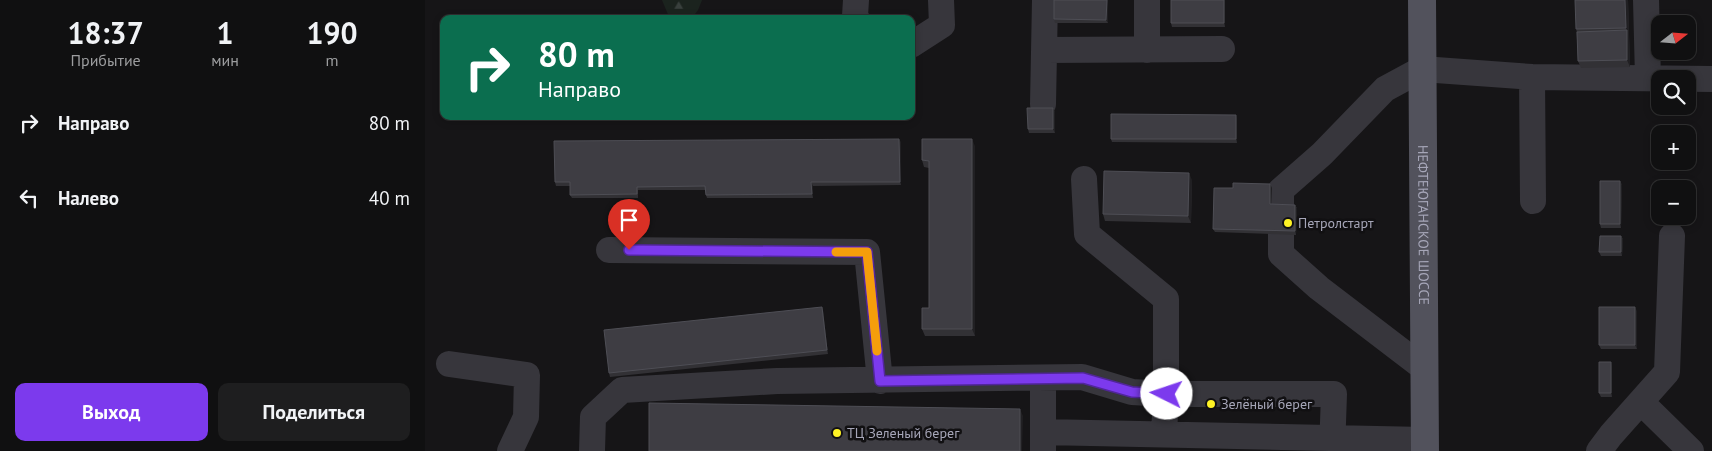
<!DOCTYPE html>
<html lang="ru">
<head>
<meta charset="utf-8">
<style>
  body { margin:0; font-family:"PT Sans",sans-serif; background:#1e1e1f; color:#f1f3f6; height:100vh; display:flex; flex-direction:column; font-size:19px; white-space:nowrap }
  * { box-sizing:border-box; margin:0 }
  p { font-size:16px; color:#9c9d9f }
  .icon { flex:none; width:28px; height:28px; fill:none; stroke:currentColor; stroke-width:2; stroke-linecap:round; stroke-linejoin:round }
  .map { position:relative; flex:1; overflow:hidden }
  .panel { display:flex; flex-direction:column; background:#101011; width:425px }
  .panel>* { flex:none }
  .banner { position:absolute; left:15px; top:15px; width:475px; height:105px; border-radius:10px; box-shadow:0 2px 8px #0003,0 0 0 1px #303031; background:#0b6e4f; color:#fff; overflow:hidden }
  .needle { width:32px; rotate:73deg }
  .tools { position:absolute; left:1226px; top:15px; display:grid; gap:10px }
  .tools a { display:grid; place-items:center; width:45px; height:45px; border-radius:10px; background:#101011; box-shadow:0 2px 8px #0003,0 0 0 1px #303031; font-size:25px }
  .pin { position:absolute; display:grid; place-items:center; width:42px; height:42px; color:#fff; margin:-51px -21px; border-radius:50% 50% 50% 0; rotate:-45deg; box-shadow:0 0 5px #0007 }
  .pin .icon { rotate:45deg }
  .me { position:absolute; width:55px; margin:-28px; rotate:274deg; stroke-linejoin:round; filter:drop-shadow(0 0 4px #0008) }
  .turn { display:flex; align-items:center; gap:18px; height:105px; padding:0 15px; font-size:22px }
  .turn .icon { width:65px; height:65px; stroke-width:2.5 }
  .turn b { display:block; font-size:35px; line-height:42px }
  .eta { display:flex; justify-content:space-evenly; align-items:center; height:85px; text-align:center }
  .eta b { font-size:30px; font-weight:800; line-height:35px }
  .cta { display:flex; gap:10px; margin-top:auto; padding:10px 15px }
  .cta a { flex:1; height:58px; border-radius:10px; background:#7c3aed; color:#fff; font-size:20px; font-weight:800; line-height:58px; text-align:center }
  .cta a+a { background:#1e1e1f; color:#f1f3f6 }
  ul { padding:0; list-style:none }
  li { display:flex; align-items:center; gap:15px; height:75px; padding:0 15px }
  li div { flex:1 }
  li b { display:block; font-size:19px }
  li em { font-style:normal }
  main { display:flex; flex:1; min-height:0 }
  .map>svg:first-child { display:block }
  .forest { fill:url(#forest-firs) }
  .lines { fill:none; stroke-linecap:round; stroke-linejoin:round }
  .minor { stroke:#37363c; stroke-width:26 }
  .major { stroke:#52525c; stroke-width:28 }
  .wall { fill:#323135 }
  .shaded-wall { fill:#212023 }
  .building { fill:#3e3d43; stroke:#4e4e55 }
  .route-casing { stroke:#51269a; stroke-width:12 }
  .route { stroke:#7c3aed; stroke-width:9 }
  .slow { stroke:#f59e0b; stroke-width:9 }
  .poi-dot { fill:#fff325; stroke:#111012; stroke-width:2 }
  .labels { text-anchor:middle; stroke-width:5; stroke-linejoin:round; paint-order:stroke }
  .poi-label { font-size:14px; fill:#a6a6b8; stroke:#111012; text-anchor:start }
  .street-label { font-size:14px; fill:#a6a6b8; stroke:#111012 }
</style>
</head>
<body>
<main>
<section class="panel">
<div class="eta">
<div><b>18:37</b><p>Прибытие</p></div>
<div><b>1</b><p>мин</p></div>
<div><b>190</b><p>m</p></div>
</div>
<ul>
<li><svg class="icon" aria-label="right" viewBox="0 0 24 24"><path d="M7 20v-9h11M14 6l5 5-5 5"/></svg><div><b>Направо</b></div><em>80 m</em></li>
<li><svg class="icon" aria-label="left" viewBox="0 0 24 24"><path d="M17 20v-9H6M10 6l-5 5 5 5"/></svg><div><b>Налево</b></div><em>40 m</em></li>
</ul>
<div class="cta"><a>Выход</a><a>Поделиться</a></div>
</section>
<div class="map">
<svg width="1287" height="451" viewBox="0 0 1287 451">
  <defs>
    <pattern id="forest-firs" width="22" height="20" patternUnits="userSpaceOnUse" patternTransform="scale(1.25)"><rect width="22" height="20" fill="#1b231e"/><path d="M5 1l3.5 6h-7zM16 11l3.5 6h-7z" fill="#39403d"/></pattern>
  </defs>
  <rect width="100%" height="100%" fill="#161517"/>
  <path class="forest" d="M 237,0 L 277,0 L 273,10 L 266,19 L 245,19 Z"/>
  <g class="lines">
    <path class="minor" d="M 431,0 L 430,16 L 432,19
      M 1221,0 L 1223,78
      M 486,45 L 517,25 L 516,0
      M 620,50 L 797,49
      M 722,50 L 722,0
      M 1107,77 L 1108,201
      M 618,104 L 620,0
      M 659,179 L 662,234 L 741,299 L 741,394 L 739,434
      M 184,250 L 442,252 L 455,381
      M 24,364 L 102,375 L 101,417 L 85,451
      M 1000,369 L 894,288 L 856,254 L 856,190 L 897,154 L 960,89 L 997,69 L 1107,77 L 1287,79
      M 1216,402 L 1266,451
      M 618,432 L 1000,440
      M 167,451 L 168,417 L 197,390 L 352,381 L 657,377 L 707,392 L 741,394 L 909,394 L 907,451
      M 618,451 L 618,378
      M 1174,451 L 1186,435 L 1242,372 L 1247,236"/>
    <path class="major" id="s1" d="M 997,0 L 1000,451"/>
  </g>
  <path class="wall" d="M 683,0 L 683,23 L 630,23 L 629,19 Z
    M 800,0 L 800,27 L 747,27 L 746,23 Z
    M 1150,0 L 1203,0 L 1205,67 L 1156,68 L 1153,61 Z
    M 628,108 L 630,112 L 630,133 L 604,133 L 603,129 Z
    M 812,118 L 812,143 L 687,142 L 686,139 Z
    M 476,142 L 476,185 L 388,186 L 388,198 L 282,198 L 281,195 L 280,190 L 213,190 L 213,198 L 147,198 L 145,195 L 145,186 L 131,186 L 130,182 Z
    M 550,146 L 550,336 L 500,336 L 497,329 L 504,308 L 504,168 L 499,167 L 497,160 Z
    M 767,180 L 766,223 L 680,221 L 678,214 Z
    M 1195,181 L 1197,185 L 1196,228 L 1176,228 L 1175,224 Z
    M 845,184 L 847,188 L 846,204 L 870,205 L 872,208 L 871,235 L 790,232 L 788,229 L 808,188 Z
    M 1196,236 L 1198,239 L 1197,256 L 1176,256 L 1174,252 Z
    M 398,310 L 403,354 L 185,377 L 184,373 Z
    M 1212,311 L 1212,349 L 1176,349 L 1174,345 Z
    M 1187,366 L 1187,397 L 1176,397 L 1174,393 Z"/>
  <path class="shaded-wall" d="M 682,0 L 683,0 L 683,23 L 681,20 Z
    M 799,0 L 800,0 L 800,27 L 799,23 Z
    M 1200,0 L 1203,0 L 1205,67 L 1202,60 Z
    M 628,108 L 630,112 L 630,133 L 628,129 Z
    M 811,115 L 812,118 L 812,143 L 811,139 Z
    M 474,139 L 476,142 L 476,185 L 475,182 Z
    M 547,139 L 550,146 L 550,336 L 547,329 Z
    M 764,173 L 767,180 L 766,223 L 763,216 Z
    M 1195,181 L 1197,185 L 1196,228 L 1195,224 Z
    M 386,182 L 388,186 L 388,198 L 387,194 Z
    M 845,184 L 847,188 L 846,208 L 845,204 Z
    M 870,205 L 872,208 L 871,235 L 870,231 Z
    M 1196,236 L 1198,239 L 1197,256 L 1196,252 Z
    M 397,307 L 398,310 L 403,354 L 402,350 Z
    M 1210,307 L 1212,311 L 1212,349 L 1210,345 Z
    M 1186,362 L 1187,366 L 1187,397 L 1186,393 Z
    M 595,409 L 598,416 L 597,451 L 595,451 Z"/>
  <path class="building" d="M 629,0 L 682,0 L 681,20 L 629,19 Z
    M 746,0 L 799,0 L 799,23 L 746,23 Z
    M 1150,0 L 1200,0 L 1201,28 L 1151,29 Z
    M 1202,30 L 1202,60 L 1153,61 L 1152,32 Z
    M 602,108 L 628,108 L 628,129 L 603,129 Z
    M 686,114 L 811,115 L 811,139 L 686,139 Z
    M 474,139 L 475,182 L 386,182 L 387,194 L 281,195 L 280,186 L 212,187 L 212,194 L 145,195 L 145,182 L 130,182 L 129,141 Z
    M 497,139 L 547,139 L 547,329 L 497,329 L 497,308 L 504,308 L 504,161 L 497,160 Z
    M 679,171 L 764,173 L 763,216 L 678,214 Z
    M 1175,181 L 1195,181 L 1195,224 L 1175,224 Z
    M 808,183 L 845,184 L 845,204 L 870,205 L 870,231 L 788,229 L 789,188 L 808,188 Z
    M 1175,236 L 1196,236 L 1196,252 L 1174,252 Z
    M 397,307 L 402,350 L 184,373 L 179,330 Z
    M 1174,307 L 1210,307 L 1210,345 L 1174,345 Z
    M 1174,362 L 1186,362 L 1186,393 L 1174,393 Z
    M 224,403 L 595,409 L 595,451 L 224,451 Z"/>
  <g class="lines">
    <g class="route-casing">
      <path id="route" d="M 204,250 L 442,252 L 455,381 L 658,378 L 707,392 L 742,394"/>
    </g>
    <use href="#route" class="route"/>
    <path class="slow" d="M 411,252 L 442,252 L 452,351"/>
  </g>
  <g class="poi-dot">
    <circle cx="863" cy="223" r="5"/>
    <circle cx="786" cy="404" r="5"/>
    <circle cx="412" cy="433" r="5"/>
  </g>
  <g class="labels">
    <g class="poi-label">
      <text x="873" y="228">Петролстарт</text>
      <text x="796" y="409">Зелёный берег</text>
      <text x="422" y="438">ТЦ Зеленый берег</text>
    </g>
    <g class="street-label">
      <text dy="5" stroke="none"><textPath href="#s1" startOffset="225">НЕФТЕЮГАНСКОЕ ШОССЕ</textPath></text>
    </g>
  </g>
</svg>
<div class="tools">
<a><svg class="needle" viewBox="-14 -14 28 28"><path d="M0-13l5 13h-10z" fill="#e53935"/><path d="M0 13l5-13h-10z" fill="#9c9d9f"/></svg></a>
<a><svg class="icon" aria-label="search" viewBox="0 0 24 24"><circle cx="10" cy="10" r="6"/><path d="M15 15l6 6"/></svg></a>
<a>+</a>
<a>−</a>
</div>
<div class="pin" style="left:204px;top:250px;background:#d93025"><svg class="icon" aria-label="arrive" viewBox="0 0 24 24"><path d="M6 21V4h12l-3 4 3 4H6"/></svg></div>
<svg class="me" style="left:742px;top:394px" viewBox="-20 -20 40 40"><circle r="19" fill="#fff"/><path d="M0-13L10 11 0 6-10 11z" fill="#7c3aed"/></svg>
<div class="banner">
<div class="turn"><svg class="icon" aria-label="right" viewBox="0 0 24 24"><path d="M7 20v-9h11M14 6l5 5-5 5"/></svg><div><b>80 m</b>Направо</div></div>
</div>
</div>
</main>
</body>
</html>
